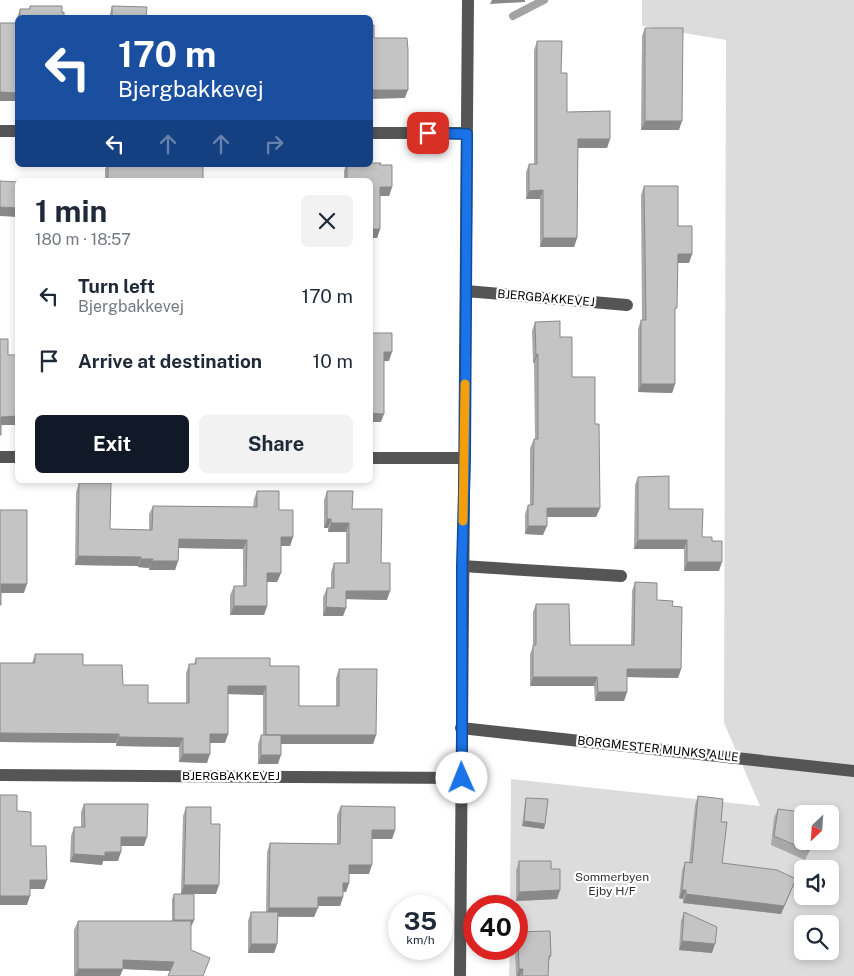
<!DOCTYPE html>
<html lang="en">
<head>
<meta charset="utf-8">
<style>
  body { margin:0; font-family:"Public Sans",sans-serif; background:#f2f2f3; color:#1f2937; height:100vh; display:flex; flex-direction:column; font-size:19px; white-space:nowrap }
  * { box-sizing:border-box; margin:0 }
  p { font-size:16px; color:#747a83 }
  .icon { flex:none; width:28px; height:28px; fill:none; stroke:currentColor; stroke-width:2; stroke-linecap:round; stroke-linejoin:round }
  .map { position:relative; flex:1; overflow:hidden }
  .drawer { position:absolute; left:15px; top:178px; width:358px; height:305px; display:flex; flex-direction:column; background:#fff; border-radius:8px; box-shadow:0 2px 8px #0003 }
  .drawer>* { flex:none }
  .banner { position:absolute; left:15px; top:15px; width:358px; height:152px; border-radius:8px; box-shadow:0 2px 8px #0003; background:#1a4fa0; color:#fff; overflow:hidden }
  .needle { width:32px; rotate:205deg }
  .tools { position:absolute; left:794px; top:805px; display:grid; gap:10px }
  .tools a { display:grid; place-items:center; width:45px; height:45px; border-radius:8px; background:#fff; box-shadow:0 2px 8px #0003; font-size:25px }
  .speed { position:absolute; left:388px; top:895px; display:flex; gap:10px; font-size:25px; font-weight:700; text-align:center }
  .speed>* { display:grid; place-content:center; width:65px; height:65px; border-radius:50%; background:#fff; box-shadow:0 2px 8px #0003; line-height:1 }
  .speed small { font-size:12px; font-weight:400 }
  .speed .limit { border:8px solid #d22; background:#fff; color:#111 }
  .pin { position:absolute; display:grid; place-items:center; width:42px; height:42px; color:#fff; margin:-21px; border-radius:10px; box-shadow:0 2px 8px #0006 }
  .me { position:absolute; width:55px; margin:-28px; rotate:359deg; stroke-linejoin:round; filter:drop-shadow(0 0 4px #0008) }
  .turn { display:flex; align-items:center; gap:18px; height:105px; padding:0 20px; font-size:22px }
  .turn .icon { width:65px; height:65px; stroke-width:2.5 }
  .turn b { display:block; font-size:35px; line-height:42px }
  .lanes { display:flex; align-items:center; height:48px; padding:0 20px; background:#0003; justify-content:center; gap:25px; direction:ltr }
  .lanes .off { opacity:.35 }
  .round { display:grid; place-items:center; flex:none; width:52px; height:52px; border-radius:8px; background:#f2f2f3 }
  .overview { display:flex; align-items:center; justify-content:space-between; height:85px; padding:0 20px }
  h1 { font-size:30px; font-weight:700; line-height:38px }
  .action { display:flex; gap:10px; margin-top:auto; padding:10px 20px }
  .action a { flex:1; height:58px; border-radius:8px; background:#111827; color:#fff; font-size:20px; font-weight:700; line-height:58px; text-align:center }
  .action a+a { background:#f2f2f3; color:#1f2937 }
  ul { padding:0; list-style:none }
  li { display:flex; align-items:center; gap:15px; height:65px; padding:0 20px }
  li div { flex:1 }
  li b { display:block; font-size:19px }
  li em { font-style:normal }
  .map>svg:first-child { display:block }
  .green { fill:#dcdcdc; fill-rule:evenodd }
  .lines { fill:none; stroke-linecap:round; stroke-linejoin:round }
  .stream { stroke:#a3a3a3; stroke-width:8 }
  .minor { stroke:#555; stroke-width:12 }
  .wall { fill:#a9a9a9 }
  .shaded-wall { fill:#898989 }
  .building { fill:#c4c4c4; stroke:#898989 }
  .route-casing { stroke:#114b97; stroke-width:12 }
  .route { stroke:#1a73e8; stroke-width:9 }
  .slow { stroke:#f59e0b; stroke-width:9 }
  .labels { text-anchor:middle; stroke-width:4.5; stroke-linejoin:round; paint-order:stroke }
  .street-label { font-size:12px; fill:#000; stroke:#fff }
  .park-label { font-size:12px; fill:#333; stroke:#fff }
</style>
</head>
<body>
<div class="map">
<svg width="854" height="976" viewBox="0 0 854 976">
  <rect width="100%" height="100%" fill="#fff"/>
  <path class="green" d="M 642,0 L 854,0 L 854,976 L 509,976 L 510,949 L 516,949 L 516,906 L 510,906 L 511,779 L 760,806 L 724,723 L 726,40 L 642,26 ZM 802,814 L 830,814 L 830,841 L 802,841 ZM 802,869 L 830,869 L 830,896 L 802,896 ZM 802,924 L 830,924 L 830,951 L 802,951 Z"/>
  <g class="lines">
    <path class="stream" d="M 513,16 L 544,0"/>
    <path class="minor" d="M 0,131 L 18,131
      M 370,133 L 467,133
      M 466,291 L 627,305
      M 0,457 L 18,457
      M 370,458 L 465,458
      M 462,566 L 621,576
      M 461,728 L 854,771
      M 0,775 L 462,778
      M 460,976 L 468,0"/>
  </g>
  <path class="wall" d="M 30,6 L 62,13 L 64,18 L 18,18 L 18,101 L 0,101 L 17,23 L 17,18 L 20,9 L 29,9 Z
    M 112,6 L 146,18 L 109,18 Z
    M 645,28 L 679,130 L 641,130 L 642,36 Z
    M 537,41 L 561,73 L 567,112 L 610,139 L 607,148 L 578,148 L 577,238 L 574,247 L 540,247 L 540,199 L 526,199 L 526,172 L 529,164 L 534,164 L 534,50 Z
    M 107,165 L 203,165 L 203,180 L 105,180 L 105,169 Z
    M 346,165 L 380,165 L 392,187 L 389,196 L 380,196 L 380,229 L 377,238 L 370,180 L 344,180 L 344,171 Z
    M 644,186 L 678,226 L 692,254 L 689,263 L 678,263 L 675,313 L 675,384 L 672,393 L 638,392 L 638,329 L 641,320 L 642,320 L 641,195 Z
    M 535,322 L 560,337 L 572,377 L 595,424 L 600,508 L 596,517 L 547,517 L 543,535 L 525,534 L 525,514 L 528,505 L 530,505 L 530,448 L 534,439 L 535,439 L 534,363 L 533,363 L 532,331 Z
    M 638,477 L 669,509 L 702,537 L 712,541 L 719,571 L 684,571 L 684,549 L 634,549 L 635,485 Z
    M 79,483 L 110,529 L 149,530 L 149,514 L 153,506 L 253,507 L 254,499 L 257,491 L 279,510 L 293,537 L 290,546 L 281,546 L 281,573 L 277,582 L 267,582 L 267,606 L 264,615 L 230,615 L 230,595 L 234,586 L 243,586 L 243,549 L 179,548 L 178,561 L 175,570 L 149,570 L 149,568 L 138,567 L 138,566 L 75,565 L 76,492 Z
    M 327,491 L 352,509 L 381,563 L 387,600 L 346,599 L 346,608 L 343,616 L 323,616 L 323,597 L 327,588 L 331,588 L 331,572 L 334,563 L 346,563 L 346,532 L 328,532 L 328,528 L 324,528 L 324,500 Z
    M 635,582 L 657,600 L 672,606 L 681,669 L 678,678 L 627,677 L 627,692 L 624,701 L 595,701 L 594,686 L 530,686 L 530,654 L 533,646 L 533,612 L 536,604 L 570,645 L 631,645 L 632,591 Z
    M 35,654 L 83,665 L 123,685 L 148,703 L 186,703 L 186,673 L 189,664 L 194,664 L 196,658 L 270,666 L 299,706 L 336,706 L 336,678 L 339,669 L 376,735 L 373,744 L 281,744 L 278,764 L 258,764 L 258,744 L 261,735 L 263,735 L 263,695 L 228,694 L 228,734 L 225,743 L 210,743 L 207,763 L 179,762 L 179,747 L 116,746 L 116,743 L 0,742 L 0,663 L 32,663 Z
    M 698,796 L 721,822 L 722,863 L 796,879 L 781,914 L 683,903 L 683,899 L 679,898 L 682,871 L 685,862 L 689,863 L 695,805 Z
    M 526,798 L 545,824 L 544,829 L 522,826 L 525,802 Z
    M 84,804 L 144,846 L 121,846 L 118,861 L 103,861 L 102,865 L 70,862 L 71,836 L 74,827 L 81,827 L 81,812 Z
    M 341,806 L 395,830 L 392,839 L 372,839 L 369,874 L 349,874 L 349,883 L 346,892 L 343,891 L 343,897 L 340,906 L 318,906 L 314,917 L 278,917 L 277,944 L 274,953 L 248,953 L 248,921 L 251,912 L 266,912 L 267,852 L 270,843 L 337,844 L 337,815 Z
    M 186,807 L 211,824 L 216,894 L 181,894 L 183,816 Z
    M 778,809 L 810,850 L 805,860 L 771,845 L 774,818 Z
    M 519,861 L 551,869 L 560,890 L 557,899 L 516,901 L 516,870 Z
    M 174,894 L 194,920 L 170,971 L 123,969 L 120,976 L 74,976 L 74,930 L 78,921 L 172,921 L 172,899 Z
    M 684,912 L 712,953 L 679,950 L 681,921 Z
    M 518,932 L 551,956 L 548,962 L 548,976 L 516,976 L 515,949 L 516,949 L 516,937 Z"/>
  <path class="shaded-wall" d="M 492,0 L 525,0 L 525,2 L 490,4 Z
    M 370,90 L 408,90 L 405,98 L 370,99 Z
    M 0,92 L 18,93 L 18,101 L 0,101 Z
    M 645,121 L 682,121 L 679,130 L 641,130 Z
    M 578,139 L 610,139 L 607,148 L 575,148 Z
    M 380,187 L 392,187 L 389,196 L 377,196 Z
    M 543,190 L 540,199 L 526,199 L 529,191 Z
    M 0,207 L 18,208 L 18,217 L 0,216 Z
    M 370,229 L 380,229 L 377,238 L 370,238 Z
    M 543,238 L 577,238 L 574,247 L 540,247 Z
    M 678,254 L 692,254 L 689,263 L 675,263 Z
    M 384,352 L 392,352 L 389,361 L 381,361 Z
    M 538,354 L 534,363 L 533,363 L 536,355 Z
    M 641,384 L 675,384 L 672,393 L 638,392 Z
    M 370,413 L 384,414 L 381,422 L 370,422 Z
    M 18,416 L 18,425 L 0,425 L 1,417 Z
    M 547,508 L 600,508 L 596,517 L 543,517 Z
    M 327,519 L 331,519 L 328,528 L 324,528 Z
    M 331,523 L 349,523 L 346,532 L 328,532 Z
    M 528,526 L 547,526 L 543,535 L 525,534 Z
    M 281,537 L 293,537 L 290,546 L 278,546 Z
    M 179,539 L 247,540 L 243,549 L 175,548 Z
    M 638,540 L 687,540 L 684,549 L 634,549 Z
    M 78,556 L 141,557 L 138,566 L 75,565 Z
    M 141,559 L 153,559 L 149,568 L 138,567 Z
    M 152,561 L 178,561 L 175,570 L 149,570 Z
    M 687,562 L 722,562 L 719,571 L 684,571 Z
    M 267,573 L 281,573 L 277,582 L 264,582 Z
    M 1,584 L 27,584 L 24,593 L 0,593 Z
    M 346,591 L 390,591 L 387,600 L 343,599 Z
    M 234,606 L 267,606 L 264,615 L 230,615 Z
    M 326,607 L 346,608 L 343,616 L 323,616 Z
    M 627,669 L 681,669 L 678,678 L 624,677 Z
    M 533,677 L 597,677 L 594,686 L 530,686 Z
    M 228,686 L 266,686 L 263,695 L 225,694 Z
    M 598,692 L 627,692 L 624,701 L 595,701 Z
    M 0,733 L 119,734 L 116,743 L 0,742 Z
    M 210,734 L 228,734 L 225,743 L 207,743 Z
    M 266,735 L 376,735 L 373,744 L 263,744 Z
    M 119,737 L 183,738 L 179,747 L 116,746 Z
    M 183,754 L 210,754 L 207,763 L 179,762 Z
    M 261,755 L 281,755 L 278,764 L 258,764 Z
    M 524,821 L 545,824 L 544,829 L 522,826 Z
    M 372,830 L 395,830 L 392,839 L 369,839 Z
    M 121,837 L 147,837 L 144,846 L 118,846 Z
    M 121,852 L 118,861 L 103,861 L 102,865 L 70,862 L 74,854 Z
    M 349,865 L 372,865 L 369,874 L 346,874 Z
    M 796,879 L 781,914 L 683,903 L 686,894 Z
    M 30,880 L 47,880 L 44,889 L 27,889 Z
    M 343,883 L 349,883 L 346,892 L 340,891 Z
    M 184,885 L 219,885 L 216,894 L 181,894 Z
    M 560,890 L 557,899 L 516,901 L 519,892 Z
    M 682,890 L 686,890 L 683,899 L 679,898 Z
    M 0,896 L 30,896 L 27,905 L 0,905 Z
    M 318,897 L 343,897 L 340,906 L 315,906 Z
    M 269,908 L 318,908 L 314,917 L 266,916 Z
    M 174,920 L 194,920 L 192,925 L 172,924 Z
    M 682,941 L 715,944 L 712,953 L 679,950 Z
    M 251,944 L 277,944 L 274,953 L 248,953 Z
    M 123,960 L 174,962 L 170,971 L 123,969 L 120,976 L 75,976 L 78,969 Z
    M 519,969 L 523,969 L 520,976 L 517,976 Z"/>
  <path class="building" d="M 30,6 L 62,6 L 62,13 L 64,12 L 64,18 L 20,18 L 20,9 L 30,9 Z
    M 112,6 L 147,7 L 146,18 L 112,18 Z
    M 0,23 L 18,23 L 18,93 L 0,92 Z
    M 370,25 L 374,25 L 374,38 L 407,38 L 408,50 L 408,90 L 370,90 Z
    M 645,28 L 683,28 L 682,121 L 645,121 Z
    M 537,41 L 562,41 L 561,73 L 567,73 L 567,112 L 610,111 L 610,139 L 578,139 L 577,238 L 543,238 L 543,190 L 529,191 L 529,164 L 537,164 Z
    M 370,163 L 381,163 L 380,165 L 392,165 L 392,187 L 380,187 L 380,229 L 370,229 L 370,180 L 347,180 L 347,165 L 370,165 Z
    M 108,165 L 203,165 L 203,180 L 108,180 Z
    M 0,181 L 18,182 L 18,208 L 0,207 Z
    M 644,186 L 678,186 L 678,226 L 692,226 L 692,254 L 678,254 L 677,308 L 675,308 L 675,384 L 641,384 L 641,320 L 646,320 Z
    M 560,321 L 560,337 L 572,337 L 572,377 L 595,377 L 595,424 L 599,424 L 600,508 L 547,508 L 547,526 L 528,526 L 528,505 L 533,505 L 534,439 L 538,439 L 538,354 L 536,355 L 535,322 Z
    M 370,333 L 392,333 L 392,352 L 384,352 L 384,414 L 370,413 Z
    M 0,339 L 8,339 L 8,355 L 18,355 L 18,416 L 1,417 L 1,435 L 0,435 Z
    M 669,476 L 669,509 L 703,509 L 702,537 L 712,537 L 712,541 L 722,541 L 722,562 L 687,562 L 687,540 L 638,540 L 638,477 Z
    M 79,483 L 111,483 L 110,529 L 152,530 L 153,506 L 257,507 L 257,491 L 279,491 L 279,510 L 293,510 L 293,537 L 281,537 L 281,573 L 267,573 L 267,606 L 234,606 L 234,586 L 246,586 L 247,540 L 179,539 L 178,561 L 152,561 L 153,559 L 141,559 L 141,557 L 78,556 Z
    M 327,491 L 353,491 L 352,509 L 382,509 L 381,563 L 390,563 L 390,591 L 346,591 L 346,608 L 326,607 L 327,588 L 334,588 L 334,563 L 349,563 L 349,523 L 331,523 L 331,519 L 327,519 Z
    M 0,510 L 27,510 L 27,584 L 1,584 L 1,605 L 0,605 Z
    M 635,582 L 657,583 L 657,600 L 673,601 L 672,606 L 682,607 L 681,669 L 627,669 L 627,692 L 598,692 L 597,677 L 533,677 L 533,645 L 536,645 L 536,604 L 569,604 L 570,645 L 634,645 Z
    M 35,654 L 83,654 L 83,665 L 122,665 L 123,685 L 148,685 L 148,703 L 189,703 L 189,664 L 196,664 L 196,658 L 270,658 L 270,666 L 299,666 L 299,706 L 339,706 L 339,669 L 377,669 L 376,735 L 266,735 L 266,686 L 228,686 L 228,734 L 210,734 L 210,754 L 183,754 L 183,738 L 119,737 L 119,734 L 0,733 L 0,663 L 35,663 Z
    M 261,735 L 281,735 L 281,755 L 261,755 Z
    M 0,795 L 17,795 L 17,811 L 31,812 L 31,846 L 46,846 L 47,880 L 30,880 L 30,896 L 0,896 Z
    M 698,796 L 723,799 L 721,822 L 727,822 L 722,863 L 777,870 L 796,879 L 784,906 L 686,894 L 686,890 L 682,890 L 685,862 L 692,863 Z
    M 526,798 L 548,799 L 545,824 L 524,821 Z
    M 84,804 L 148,804 L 147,837 L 121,837 L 121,852 L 105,852 L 105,856 L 74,854 L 74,827 L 85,827 Z
    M 341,806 L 395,807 L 395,830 L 372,830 L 372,865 L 349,865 L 349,883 L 343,883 L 343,897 L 318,897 L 318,908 L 269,908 L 270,843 L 340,844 Z
    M 186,807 L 211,807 L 211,824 L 220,824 L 219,885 L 184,885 Z
    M 778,809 L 816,814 L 802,814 L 802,841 L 813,841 L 809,851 L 774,836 Z
    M 519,861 L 551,861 L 551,869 L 560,869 L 560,890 L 519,892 Z
    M 174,894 L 194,894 L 194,920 L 174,920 Z
    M 251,912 L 278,912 L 277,944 L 251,944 Z
    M 684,912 L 717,927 L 715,944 L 682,941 Z
    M 78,921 L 191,921 L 191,950 L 210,958 L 203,976 L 168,976 L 174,962 L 123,960 L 123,969 L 78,969 Z
    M 550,931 L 551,956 L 549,956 L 548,976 L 522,976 L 523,969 L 519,969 L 518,932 Z"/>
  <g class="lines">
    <g class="route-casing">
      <path id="route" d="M 428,133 L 467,134 L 465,458 L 462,566 L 462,778"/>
    </g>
    <use href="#route" class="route"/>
    <path class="slow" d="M 463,521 L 465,384"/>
  </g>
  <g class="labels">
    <g class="street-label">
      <text transform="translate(546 298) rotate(5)" y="4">BJERGBAKKEVEJ</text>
      <text transform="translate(658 749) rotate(6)" y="4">BORGMESTER MUNKS ALLE</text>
      <text x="231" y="780">BJERGBAKKEVEJ</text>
    </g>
    <g class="park-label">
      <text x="612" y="881">Sommerbyen<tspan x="612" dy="14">Ejby H/F</tspan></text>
    </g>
  </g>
</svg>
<div class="tools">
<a><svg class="needle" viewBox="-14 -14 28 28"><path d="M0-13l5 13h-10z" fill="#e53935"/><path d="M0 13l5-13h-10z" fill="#747a83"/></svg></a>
<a><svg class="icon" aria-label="sound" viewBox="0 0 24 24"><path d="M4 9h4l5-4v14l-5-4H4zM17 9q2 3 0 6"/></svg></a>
<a><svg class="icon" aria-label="search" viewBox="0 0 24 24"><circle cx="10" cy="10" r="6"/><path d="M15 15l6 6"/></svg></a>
</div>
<div class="speed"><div>35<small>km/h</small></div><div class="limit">40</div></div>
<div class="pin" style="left:428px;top:133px;background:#d93025"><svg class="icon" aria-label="arrive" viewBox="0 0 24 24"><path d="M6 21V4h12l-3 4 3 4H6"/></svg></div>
<svg class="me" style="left:462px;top:778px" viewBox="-20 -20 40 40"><circle r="19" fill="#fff"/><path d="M0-13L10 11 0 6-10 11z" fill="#1a73e8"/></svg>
<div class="banner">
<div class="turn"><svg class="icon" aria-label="left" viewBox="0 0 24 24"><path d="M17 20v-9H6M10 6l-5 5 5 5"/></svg><div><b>170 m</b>Bjergbakkevej</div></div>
<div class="lanes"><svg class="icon" aria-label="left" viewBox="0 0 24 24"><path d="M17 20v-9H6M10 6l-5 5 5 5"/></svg><svg class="icon off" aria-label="ahead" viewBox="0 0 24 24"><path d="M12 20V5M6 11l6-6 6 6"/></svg><svg class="icon off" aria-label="ahead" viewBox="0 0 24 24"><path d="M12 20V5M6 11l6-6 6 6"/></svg><svg class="icon off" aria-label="right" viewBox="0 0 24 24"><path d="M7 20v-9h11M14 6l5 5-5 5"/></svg></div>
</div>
<section class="drawer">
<div class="overview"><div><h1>1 min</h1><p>180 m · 18:57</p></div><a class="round"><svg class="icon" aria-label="close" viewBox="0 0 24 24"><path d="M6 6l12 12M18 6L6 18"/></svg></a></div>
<ul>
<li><svg class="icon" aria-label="left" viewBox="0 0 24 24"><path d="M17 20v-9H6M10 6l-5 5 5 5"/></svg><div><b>Turn left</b><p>Bjergbakkevej</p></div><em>170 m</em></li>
<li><svg class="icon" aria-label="arrive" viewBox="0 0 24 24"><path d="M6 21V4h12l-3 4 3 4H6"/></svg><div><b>Arrive at destination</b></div><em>10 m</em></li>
</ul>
<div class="action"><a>Exit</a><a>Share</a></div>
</section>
</div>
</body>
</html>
